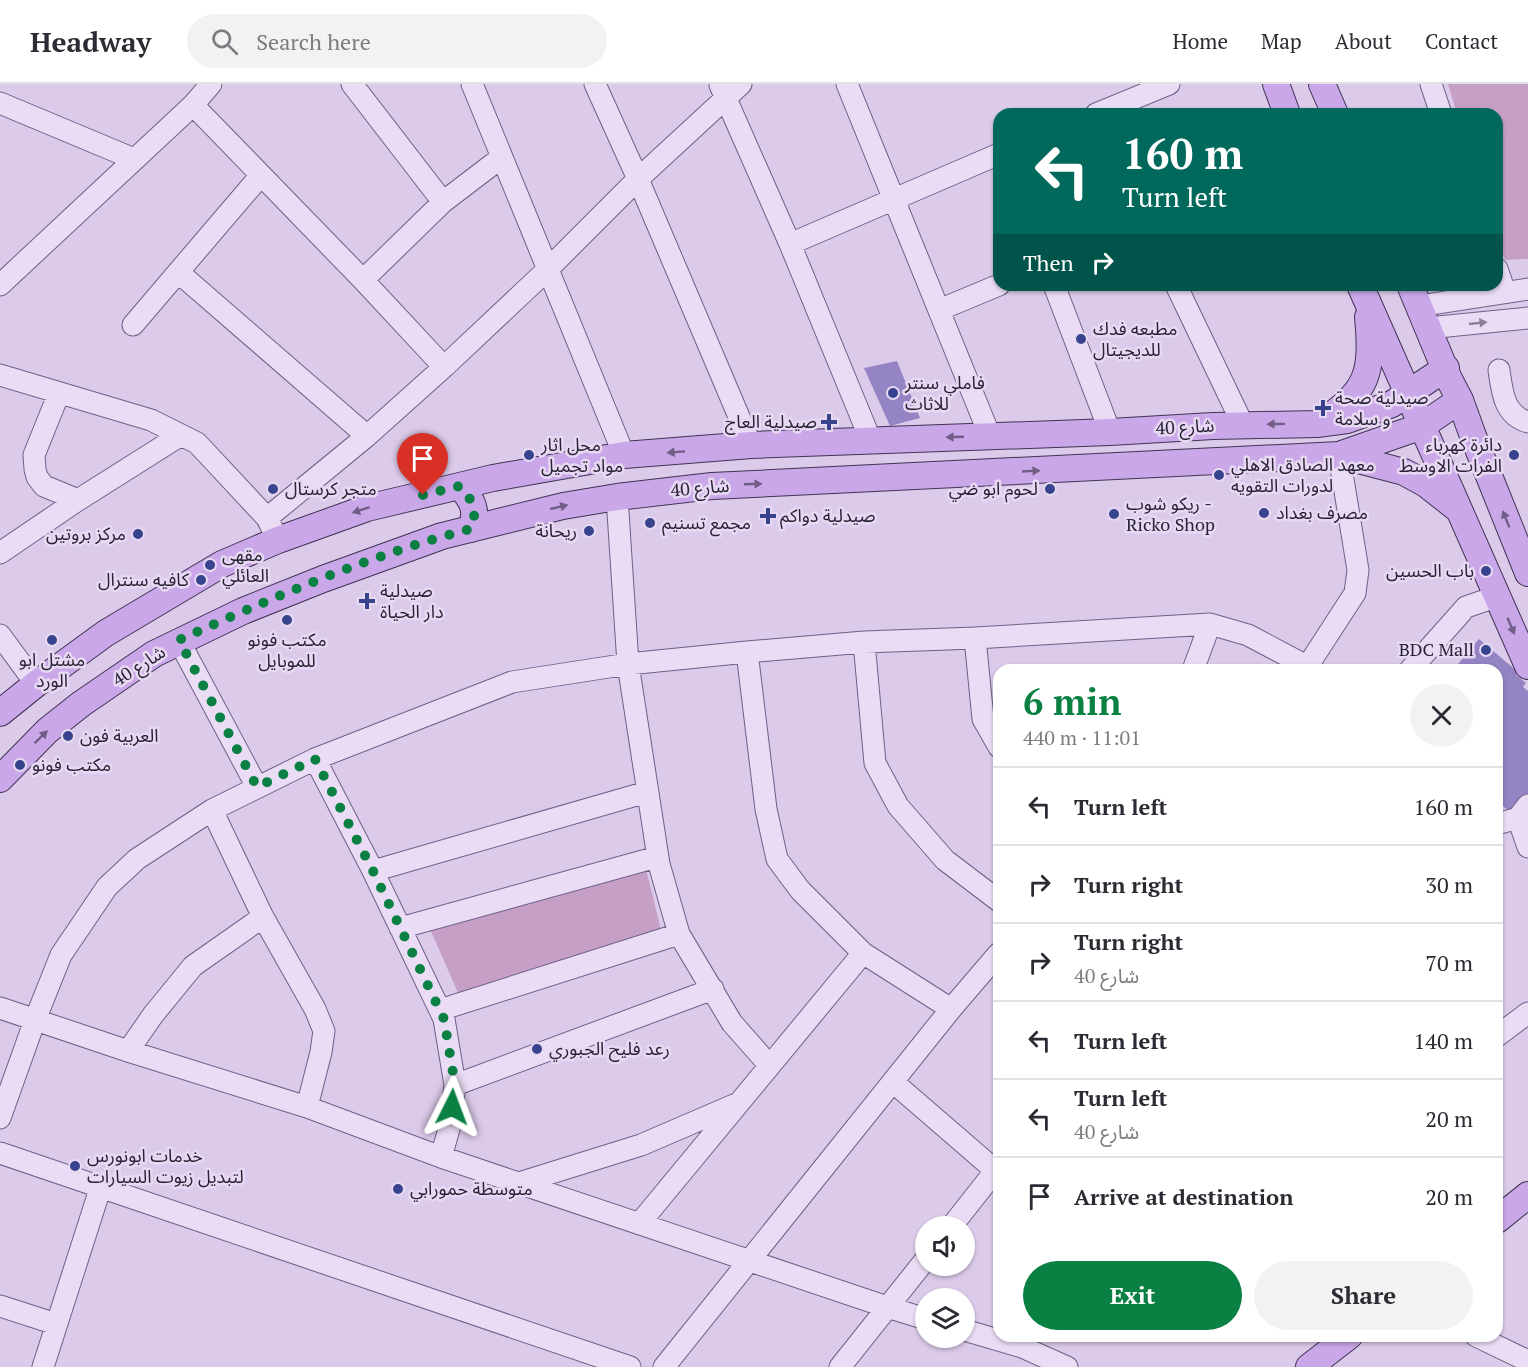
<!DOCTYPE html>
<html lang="en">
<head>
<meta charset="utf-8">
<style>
  body { margin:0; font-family:"PT Serif","Noto Sans Arabic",serif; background:#f2f2f3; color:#2b2b33; height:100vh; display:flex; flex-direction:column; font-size:22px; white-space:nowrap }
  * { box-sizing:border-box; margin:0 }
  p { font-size:20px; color:#7c7c81 }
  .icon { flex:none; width:33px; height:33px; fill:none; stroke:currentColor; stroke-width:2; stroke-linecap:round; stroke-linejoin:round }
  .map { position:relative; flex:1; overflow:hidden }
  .drawer { position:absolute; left:993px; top:580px; width:510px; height:678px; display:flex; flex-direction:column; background:#fff; border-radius:18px; box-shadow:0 2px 4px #0004 }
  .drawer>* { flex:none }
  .hud { position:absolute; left:993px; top:24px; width:510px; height:183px; border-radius:18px; box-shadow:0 2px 4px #0004; background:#00695c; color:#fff; overflow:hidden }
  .controls { position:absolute; left:915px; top:1132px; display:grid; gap:12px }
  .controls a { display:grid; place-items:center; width:60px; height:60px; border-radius:50%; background:#fff; box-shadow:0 2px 4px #0004; font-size:30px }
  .pin { position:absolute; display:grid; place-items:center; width:51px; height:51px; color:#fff; margin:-62px -26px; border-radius:50% 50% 50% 0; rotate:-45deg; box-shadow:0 0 6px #0007 }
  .pin .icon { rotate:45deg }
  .me { position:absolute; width:66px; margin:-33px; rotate:3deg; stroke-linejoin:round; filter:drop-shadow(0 0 4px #0008) }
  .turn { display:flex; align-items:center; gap:21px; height:126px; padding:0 30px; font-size:27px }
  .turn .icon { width:78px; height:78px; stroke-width:2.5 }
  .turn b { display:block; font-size:42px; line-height:51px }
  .then { display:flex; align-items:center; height:57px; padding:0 30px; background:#0003; gap:12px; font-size:22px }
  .round { display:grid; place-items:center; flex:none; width:63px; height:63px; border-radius:32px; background:#f2f2f3 }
  .head { display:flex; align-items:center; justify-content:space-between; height:102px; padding:0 30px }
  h1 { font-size:36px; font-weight:700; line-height:45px; color:#0b8043 }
  .primary-button { display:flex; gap:12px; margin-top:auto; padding:12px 30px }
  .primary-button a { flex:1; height:69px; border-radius:36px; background:#0b8043; color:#fff; font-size:24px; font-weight:700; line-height:69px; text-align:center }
  .primary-button a+a { background:#f2f2f3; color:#2b2b33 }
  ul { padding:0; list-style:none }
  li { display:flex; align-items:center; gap:18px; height:78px; padding:0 30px; border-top:2px solid #e1e1e2 }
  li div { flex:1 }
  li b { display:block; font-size:22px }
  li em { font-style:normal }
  header { display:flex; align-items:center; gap:36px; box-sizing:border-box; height:84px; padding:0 30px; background:#fff; border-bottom:2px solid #e1e1e2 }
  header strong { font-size:28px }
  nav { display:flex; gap:33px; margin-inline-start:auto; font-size:21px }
  .search { width:420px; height:54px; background:#f2f2f3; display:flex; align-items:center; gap:15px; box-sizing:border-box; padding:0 21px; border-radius:33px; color:#7c7c81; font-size:22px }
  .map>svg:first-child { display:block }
  .green { fill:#c69fc7 }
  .building { fill:#9584c4 }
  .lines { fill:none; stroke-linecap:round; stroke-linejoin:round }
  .minor-casing { stroke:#6e6085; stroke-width:23 }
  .major-casing { stroke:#3e3453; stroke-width:28 }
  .minor { stroke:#eadcf5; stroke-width:21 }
  .major { stroke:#caa7e8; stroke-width:26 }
  .oneway { fill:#8a7f96 }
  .oneway2 { fill:#715e87 }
  .route { stroke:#0b8043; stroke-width:10; stroke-dasharray:0 18 }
  .poi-dot { fill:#37448d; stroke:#e7d9f2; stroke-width:2 }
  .labels { text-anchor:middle; stroke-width:5; stroke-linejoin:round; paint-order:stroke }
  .poi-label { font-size:18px; fill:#292237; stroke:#e7d9f2; text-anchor:start }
  .street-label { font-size:18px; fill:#292237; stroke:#e7d9f2 }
</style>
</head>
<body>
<header>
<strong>Headway</strong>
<div class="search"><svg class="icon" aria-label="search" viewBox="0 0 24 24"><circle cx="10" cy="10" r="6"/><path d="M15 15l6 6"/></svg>Search here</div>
<nav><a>Home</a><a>Map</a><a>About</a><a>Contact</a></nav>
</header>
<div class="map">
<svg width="1528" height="1283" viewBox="0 0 1528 1283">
  <rect width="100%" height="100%" fill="#dccaea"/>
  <path class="green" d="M 1448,0 L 1528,0 L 1528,175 L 1505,176 L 1497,152 L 1497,30 L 1457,30 Z
    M 646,785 L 661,846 L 459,911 L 430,845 Z"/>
  <path class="building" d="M 897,277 L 920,334 L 890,342 L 864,284 Z
    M 1479,555 L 1518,588 L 1516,591 L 1526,599 L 1523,603 L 1528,607 L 1528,718 L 1516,733 L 1497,717 L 1497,586 L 1453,586 Z"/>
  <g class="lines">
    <g class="minor-casing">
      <path id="minor" d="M 352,0 L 443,118
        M 472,0 L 624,371
        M 595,0 L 638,95 L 751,361
        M 847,0 L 990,352
        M 1431,0 L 1441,30
        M 720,1 L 790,160 L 871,357
        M 0,19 L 134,75
        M 193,21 L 363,196 L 444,283
        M 1096,30 L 1169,0
        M 790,160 L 999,70
        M 1497,185 L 1505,208
        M 178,188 L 367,352
        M 363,196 L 443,118 L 502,73
        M 0,201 L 193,21 L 211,0
        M 1054,201 L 1110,348
        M 1176,201 L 1243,341
        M 1419,222 L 1528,205
        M 939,226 L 999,201
        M 133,241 L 261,91
        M 1428,244 L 1528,234
        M 1499,286 C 1502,308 1504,331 1528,338
        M 0,291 L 151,336 L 197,359 L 267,434
        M 59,309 L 34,371 L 35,385 L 37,393 L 44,402 L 78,416 L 181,351
        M 617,413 L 628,580 L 659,780 L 679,850 L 732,939 L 769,981
        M 278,456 L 267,434 L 367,352 L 444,283 L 547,186 L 638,95 L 741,0
        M 0,469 L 78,416
        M 0,551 L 36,600
        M 975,554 L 983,635 L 999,663
        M 179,557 L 257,703
        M 864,558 L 875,679 L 898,722 L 945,776 L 999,817
        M 747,568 L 766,725 L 777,775 L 800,806 L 863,869 L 951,925
        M 1307,583 L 1355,509 L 1358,486 L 1339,371
        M 1193,586 L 1210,540
        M 1410,586 L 1466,523 L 1498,512
        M 315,675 L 373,787 L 444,935 L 455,1001 L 449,1045 L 441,1073
        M 212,726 L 263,833 L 315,925 L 324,947 L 321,968 L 307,1023
        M 1518,734 L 1528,763
        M 1497,740 L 1518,734 L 1528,721
        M 373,787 L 647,708
        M 400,844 L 657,773
        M 0,924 L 128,967 L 307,1023 L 441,1073 L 887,1223 L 926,1235
        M 440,926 L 679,850
        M 1497,952 L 1528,929
        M 128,967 L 153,931 L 193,882 L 263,833
        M 893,998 L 996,1087
        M 455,1001 L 713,905
        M 0,1034 L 35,936 L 61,871 L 107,803 L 137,775 L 212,726 L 315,675 L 512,598 L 628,580 L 747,568 L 864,558 L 975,554 L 1210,540 L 1248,551 L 1314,586
        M 0,1069 L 630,1283
        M 519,1099 L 641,1061 L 734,1021
        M 639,1140 L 863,869
        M 951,1143 L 999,1082
        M 0,1222 L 56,1240
        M 964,1246 L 1022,1263 L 1067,1283
        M 1476,1252 L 1528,1277
        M 43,1283 L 101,1102
        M 664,1283 L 951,925 L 999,869
        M 840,1283 L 926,1175"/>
    </g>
    <g class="major-casing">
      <path id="major" d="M 1276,0 L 1287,30
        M 1322,0 L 1335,30
        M 1360,201 L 1528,582
        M 1410,201 L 1449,295 L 1460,316 L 1473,352 L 1528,489
        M 1321,338 C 1369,308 1373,287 1368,233
        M 1339,371 L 1404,388 L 1426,400 L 1459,426
        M 460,402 C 473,417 478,426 471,445
        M 0,629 L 36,600 L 106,549 L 222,480 L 278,456 L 367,424 L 493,394 L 624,371 L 751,361 L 1110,348 L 1213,342 L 1317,340 L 1347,336 L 1392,320 L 1446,284
        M 0,695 L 47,647 L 81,620 L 154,570 L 243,527 L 323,495 L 442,452 L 563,422 L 617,413 L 712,402 L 1339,371 L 1422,342 L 1460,316
        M 1497,1136 L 1528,1111
        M 1309,1283 L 1349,1252"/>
    </g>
    <use href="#minor" class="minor"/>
    <use href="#major" class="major"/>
  </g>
  <defs><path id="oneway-solid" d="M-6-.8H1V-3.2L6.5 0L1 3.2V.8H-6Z" transform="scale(1.5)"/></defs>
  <use class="oneway" href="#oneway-solid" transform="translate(1478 239) rotate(-6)"/>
  <g class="oneway2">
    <use href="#oneway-solid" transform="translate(1276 340) rotate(179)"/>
    <use href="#oneway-solid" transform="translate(955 353) rotate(178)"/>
    <use href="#oneway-solid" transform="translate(676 368) rotate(176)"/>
    <use href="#oneway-solid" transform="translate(1031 387) rotate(-3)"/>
    <use href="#oneway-solid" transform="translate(753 400) rotate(-2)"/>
    <use href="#oneway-solid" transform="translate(559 423) rotate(-13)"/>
    <use href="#oneway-solid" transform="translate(361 426) rotate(162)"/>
    <use href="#oneway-solid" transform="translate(1506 435) rotate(-112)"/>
    <use href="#oneway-solid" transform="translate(1511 542) rotate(67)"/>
    <use href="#oneway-solid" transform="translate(41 653) rotate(-44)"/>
  </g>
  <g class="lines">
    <path class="route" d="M 423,411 L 460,402 C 473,417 478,426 471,445 C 372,470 272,514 179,556 L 257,703 L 315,675 L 373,787 L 444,935 L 455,1001 L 452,1023"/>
  </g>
  <g class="poi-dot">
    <circle cx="1081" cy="255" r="6"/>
    <circle cx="893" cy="309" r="6"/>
    <path d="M1320 315h6v6h6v6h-6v6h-6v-6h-6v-6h6z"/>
    <path d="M826 329h6v6h6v6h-6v6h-6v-6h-6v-6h6z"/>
    <circle cx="529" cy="371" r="6"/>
    <circle cx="1514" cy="371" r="6"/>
    <circle cx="1219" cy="391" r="6"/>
    <circle cx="273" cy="405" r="6"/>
    <circle cx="1050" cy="405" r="6"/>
    <circle cx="1264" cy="429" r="6"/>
    <circle cx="1114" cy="430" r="6"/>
    <path d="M765 423h6v6h6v6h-6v6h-6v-6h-6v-6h6z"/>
    <circle cx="650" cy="439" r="6"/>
    <circle cx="589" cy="447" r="6"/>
    <circle cx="138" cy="450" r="6"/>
    <circle cx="210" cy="481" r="6"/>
    <circle cx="1486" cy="487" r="6"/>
    <circle cx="201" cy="496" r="6"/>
    <path d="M364 508h6v6h6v6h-6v6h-6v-6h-6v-6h6z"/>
    <circle cx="287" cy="536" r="6"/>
    <circle cx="52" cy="556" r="6"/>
    <circle cx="1486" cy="566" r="6"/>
    <circle cx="68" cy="652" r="6"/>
    <circle cx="20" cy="681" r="6"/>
    <circle cx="537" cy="965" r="6"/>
    <circle cx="75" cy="1082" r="6"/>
    <circle cx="398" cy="1105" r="6"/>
  </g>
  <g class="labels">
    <g class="poi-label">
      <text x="1093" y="251">مطبعه فدك<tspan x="1093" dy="21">للديجيتال</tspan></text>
      <text x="905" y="305">فاملي سنتر<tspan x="905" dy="21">للاثاث</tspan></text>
      <text x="1335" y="320">صيدلية صحة<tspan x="1335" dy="21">و سلامة</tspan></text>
      <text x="817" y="344" text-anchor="end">صيدلية العاج</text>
      <text x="541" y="367">محل اثار<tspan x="541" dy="21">مواد تجميل</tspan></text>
      <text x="1502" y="367" text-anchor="end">دائرة كهرباء<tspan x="1502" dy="21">الفرات الاوسط</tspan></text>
      <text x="1231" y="387">معهد الصادق الاهلي<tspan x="1231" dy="21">لدورات التقويه</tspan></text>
      <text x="285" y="411">متجر كرستال</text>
      <text x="1038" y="411" text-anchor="end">لحوم ابو ضي</text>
      <text x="1126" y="426">ريكو شوب -<tspan x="1126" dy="21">Ricko Shop</tspan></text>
      <text x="1276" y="435">مصرف بغداد</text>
      <text x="780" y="438">صيدلية دواكم</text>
      <text x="662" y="445">مجمع تسنيم</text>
      <text x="577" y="453" text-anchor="end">ريحانة</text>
      <text x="126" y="456" text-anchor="end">مركز بروتين</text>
      <text x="222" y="477">مقهى<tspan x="222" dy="21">العائلي</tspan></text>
      <text x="1474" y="493" text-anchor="end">باب الحسين</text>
      <text x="189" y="502" text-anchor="end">كافيه سنترال</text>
      <text x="380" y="513">صيدلية<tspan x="380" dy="21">دار الحياة</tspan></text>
      <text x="287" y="562" text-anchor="middle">مكتب فونو<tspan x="287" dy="21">للموبايل</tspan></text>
      <text x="1474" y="572" text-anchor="end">BDC Mall</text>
      <text x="52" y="582" text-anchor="middle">مشتل ابو<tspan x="52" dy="21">الورد</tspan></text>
      <text x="80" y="658">العربية فون</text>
      <text x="32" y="687">مكتب فونو</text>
      <text x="549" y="971">رعد فليح الجبوري</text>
      <text x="87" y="1078">خدمات ابونورس<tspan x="87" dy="21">لتبديل زيوت السيارات</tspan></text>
      <text x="410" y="1111">متوسطة حمورابي</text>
    </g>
    <g class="street-label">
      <text transform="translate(1185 343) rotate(-3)" y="6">شارع 40</text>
      <text transform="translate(700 404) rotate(-5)" y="6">شارع 40</text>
      <text transform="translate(139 582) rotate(-33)" y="6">شارع 40</text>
    </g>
  </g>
</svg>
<div class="controls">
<a><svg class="icon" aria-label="sound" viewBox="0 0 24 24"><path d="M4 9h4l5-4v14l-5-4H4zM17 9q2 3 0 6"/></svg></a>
<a><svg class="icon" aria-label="layers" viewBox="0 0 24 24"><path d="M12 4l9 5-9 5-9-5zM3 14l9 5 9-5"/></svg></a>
</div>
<div class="pin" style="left:423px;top:411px;background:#d93025"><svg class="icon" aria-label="arrive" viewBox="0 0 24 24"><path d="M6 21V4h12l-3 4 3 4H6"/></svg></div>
<svg class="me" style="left:452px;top:1023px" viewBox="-20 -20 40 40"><path d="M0-17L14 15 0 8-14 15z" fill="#0b8043" stroke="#fff" stroke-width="4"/></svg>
<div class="hud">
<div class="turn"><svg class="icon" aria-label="left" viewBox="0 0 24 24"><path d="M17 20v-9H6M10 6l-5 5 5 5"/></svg><div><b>160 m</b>Turn left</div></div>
<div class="then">Then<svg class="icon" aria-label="right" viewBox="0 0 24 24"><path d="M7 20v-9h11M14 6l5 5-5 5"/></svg></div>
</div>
<section class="drawer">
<div class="head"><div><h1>6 min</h1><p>440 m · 11:01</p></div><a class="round"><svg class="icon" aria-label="close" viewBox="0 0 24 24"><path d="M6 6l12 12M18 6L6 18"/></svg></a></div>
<ul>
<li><svg class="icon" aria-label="left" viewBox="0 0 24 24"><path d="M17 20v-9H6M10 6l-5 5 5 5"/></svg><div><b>Turn left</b></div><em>160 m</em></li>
<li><svg class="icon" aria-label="right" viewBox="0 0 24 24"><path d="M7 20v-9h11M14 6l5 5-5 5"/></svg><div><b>Turn right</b></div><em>30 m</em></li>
<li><svg class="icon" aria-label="right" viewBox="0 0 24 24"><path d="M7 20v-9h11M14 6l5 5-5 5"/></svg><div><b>Turn right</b><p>شارع 40</p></div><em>70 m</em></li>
<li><svg class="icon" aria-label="left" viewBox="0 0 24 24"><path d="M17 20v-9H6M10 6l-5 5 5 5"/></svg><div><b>Turn left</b></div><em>140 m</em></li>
<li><svg class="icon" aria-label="left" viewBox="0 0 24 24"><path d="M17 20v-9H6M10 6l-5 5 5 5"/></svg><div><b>Turn left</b><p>شارع 40</p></div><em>20 m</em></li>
<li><svg class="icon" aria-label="arrive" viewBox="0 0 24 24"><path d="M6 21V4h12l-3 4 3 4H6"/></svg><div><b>Arrive at destination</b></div><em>20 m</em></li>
</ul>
<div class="primary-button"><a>Exit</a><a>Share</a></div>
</section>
</div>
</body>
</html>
